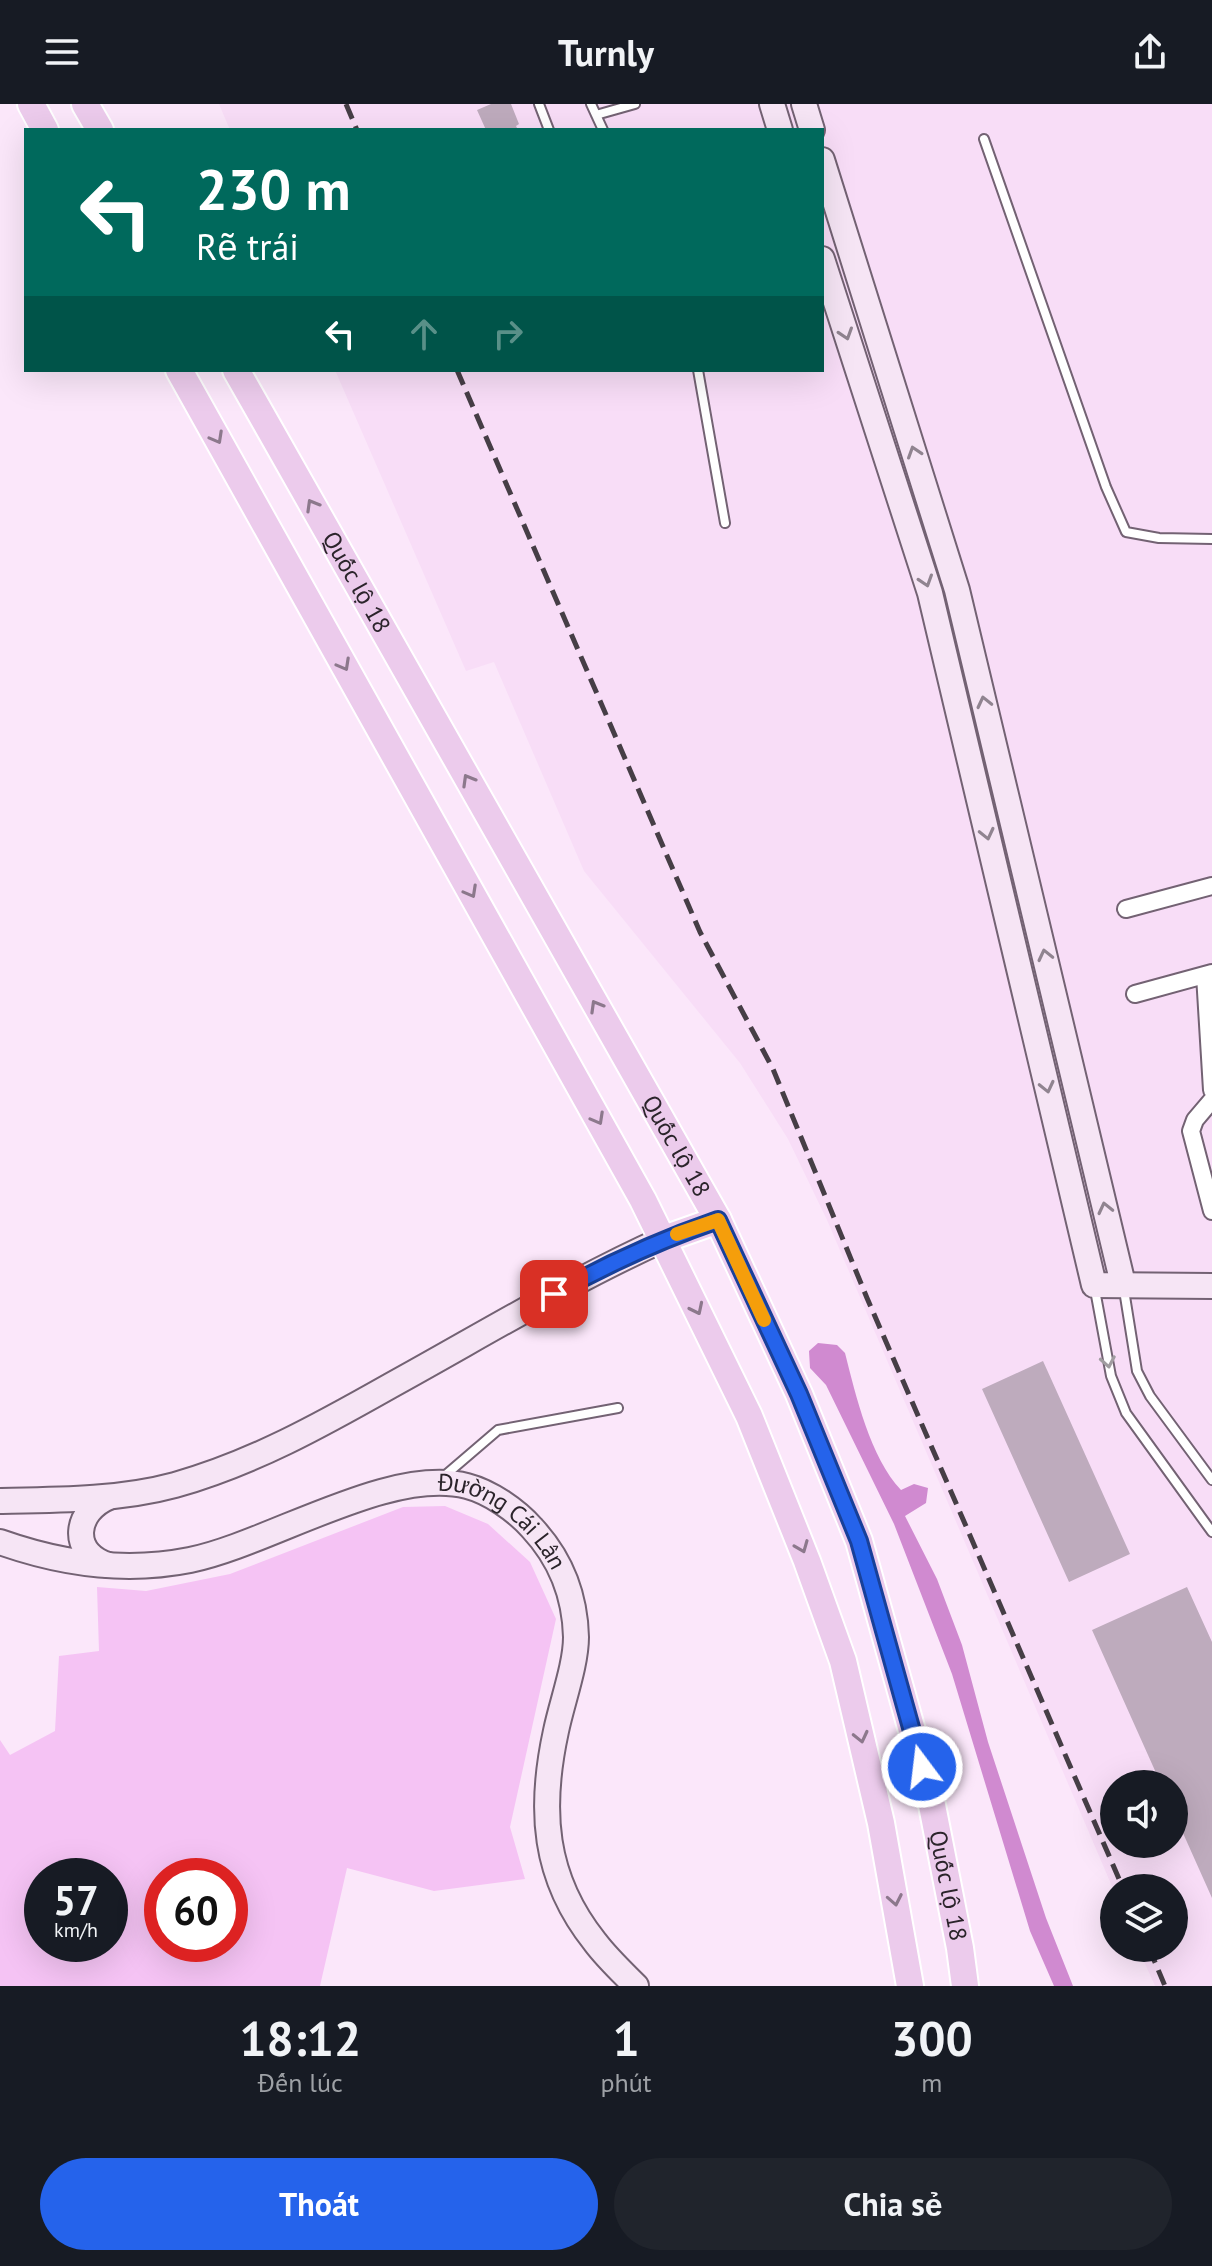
<!DOCTYPE html>
<html lang="vi">
<head>
<meta charset="utf-8">
<style>
  body { margin:0; font-family:"PT Sans",sans-serif; background:#20242c; color:#f1f3f6; height:100vh; display:flex; flex-direction:column; font-size:30px; white-space:nowrap }
  * { box-sizing:border-box; margin:0 }
  p { font-size:26px; color:#9ea1a6 }
  .icon { flex:none; width:44px; height:44px; fill:none; stroke:currentColor; stroke-width:2; stroke-linecap:round; stroke-linejoin:round }
  .map { position:relative; height:1882px; overflow:hidden }
  .side { display:flex; flex-direction:column; background:#171b24; flex:1 }
  .side>* { flex:none }
  .top-card { position:absolute; left:24px; top:24px; width:800px; height:244px; border-radius:0px; box-shadow:0 8px 32px #0002; background:#00695c; color:#fff; overflow:hidden }
  .controls { position:absolute; left:1100px; top:1666px; display:grid; gap:16px }
  .controls a { display:grid; place-items:center; width:88px; height:88px; border-radius:50%; background:#171b24; box-shadow:0 8px 32px #0002; font-size:40px }
  .speed { position:absolute; left:24px; top:1754px; display:flex; gap:16px; font-size:40px; font-weight:700; text-align:center }
  .speed>* { display:grid; place-content:center; width:104px; height:104px; border-radius:50%; background:#171b24; box-shadow:0 8px 32px #0002; line-height:1 }
  .speed small { font-size:20px; font-weight:400 }
  .speed .limit { border:12px solid #d22; background:#fff; color:#111 }
  .pin { position:absolute; display:grid; place-items:center; width:68px; height:68px; color:#fff; margin:-34px; border-radius:16px; box-shadow:0 4px 12px #0006 }
  .me { position:absolute; width:88px; margin:-44px; rotate:345deg; stroke-linejoin:round; filter:drop-shadow(0 0 6px #0008) }
  .turn { display:flex; align-items:center; gap:28px; height:168px; padding:0 40px; font-size:36px }
  .turn .icon { width:104px; height:104px; stroke-width:2.5 }
  .turn b { display:block; font-size:56px; line-height:68px }
  .lanes { display:flex; align-items:center; height:76px; padding:0 40px; background:#0003; justify-content:center; gap:40px; direction:ltr }
  .lanes .off { opacity:.35 }
  .eta { display:flex; justify-content:space-evenly; align-items:center; height:136px; text-align:center }
  .eta b { font-size:48px; font-weight:700; line-height:56px }
  .cta { display:flex; gap:16px; margin-top:auto; padding:16px 40px }
  .cta a { flex:1; height:92px; border-radius:48px; background:#2563eb; color:#fff; font-size:32px; font-weight:700; line-height:92px; text-align:center }
  .cta a+a { background:#20242c; color:#f1f3f6 }
  header { display:flex; justify-content:space-between; align-items:center; height:104px; padding:0 40px; background:#171b24; font-size:36px; font-weight:700 }
  .map>svg:first-child { display:block }
  .built { fill:#f8ddf7; fill-rule:evenodd }
  .green { fill:#f5c3f4; fill-rule:evenodd }
  .water { fill:#d08ad0 }
  .building { fill:#beabbd }
  .lines { fill:none; stroke-linecap:round; stroke-linejoin:round }
  .lane-casing { stroke:#736273; stroke-width:12 }
  .street-casing { stroke:#736273; stroke-width:20 }
  .secondary-casing { stroke:#736273; stroke-width:28 }
  .primary-casing { stroke:#fff; stroke-width:30 }
  .lane { stroke:#fff; stroke-width:8 }
  .street { stroke:#fff; stroke-width:16 }
  .secondary { stroke:#f6e5f5; stroke-width:24 }
  .primary { stroke:#eccbec; stroke-width:26 }
  .rail { stroke:#463e46; stroke-width:5; stroke-dasharray:16 8; stroke-linecap:butt }
  .oneway { stroke:#908490 }
  .oneway2 { stroke:#8c788c }
  .oneway3 { stroke:#a09ca0 }
  .route-casing { stroke:#184099; stroke-width:20 }
  .route { stroke:#2563eb; stroke-width:14 }
  .slow { stroke:#f59e0b; stroke-width:14 }
  .labels { text-anchor:middle; stroke-width:6; stroke-linejoin:round; paint-order:stroke }
  .street-label { font-size:24px; fill:#2b242b; stroke:#fff }
</style>
</head>
<body>
<header><svg class="icon" aria-label="menu" viewBox="0 0 24 24"><path d="M4 6h16M4 12h16M4 18h16"/></svg>Turnly<svg class="icon" aria-label="share" viewBox="0 0 24 24"><path d="M12 15V3M7 8l5-5 5 5M5 13v7h14v-7"/></svg></header>
<div class="map">
<svg width="1212" height="1882" viewBox="0 0 1212 1882">
  <rect width="100%" height="100%" fill="#fbe7fa"/>
  <path class="built" d="M 219,0 L 1212,0 L 1212,1882 L 1155,1882 L 1138,1844 L 1174,1844 L 1174,1784 L 1114,1784 L 1114,1787 L 827,1116 L 788,1035 L 740,959 L 584,767 L 494,558 L 466,567 L 335,266 L 822,266 L 822,26 L 230,26 ZM 1114,1680 L 1174,1680 L 1174,1740 L 1114,1740 Z"/>
  <path class="green" d="M 445,1402 L 488,1420 L 530,1458 L 556,1515 L 510,1723 L 525,1775 L 434,1787 L 347,1764 L 320,1882 L 0,1882 L 0,1636 L 10,1651 L 55,1627 L 59,1552 L 99,1547 L 97,1483 L 146,1487 L 230,1470 L 403,1403 ZM 42,1772 L 110,1772 L 110,1840 L 42,1840 ZM 162,1772 L 230,1772 L 230,1840 L 162,1840 Z"/>
  <path class="water" d="M 818,1239 L 837,1241 L 845,1249 C 856,1292 870,1353 901,1386 L 914,1380 L 928,1384 L 926,1399 L 905,1412 L 937,1475 L 962,1541 L 988,1638 L 1046,1814 L 1073,1882 L 1054,1882 L 1030,1827 L 952,1570 L 894,1420 L 826,1281 L 810,1264 L 809,1247 Z"/>
  <path class="building" d="M 491,0 L 511,0 L 519,20 L 516,22 L 518,26 L 486,26 L 477,6 Z
    M 1043,1257 L 1130,1450 L 1069,1478 L 982,1285 Z
    M 1187,1483 L 1212,1538 L 1212,1794 L 1174,1709 L 1174,1680 L 1161,1680 L 1092,1526 Z"/>
  <g class="lines">
    <g class="lane-casing">
      <path id="lane" d="M 539,0 L 549,26
        M 591,0 L 603,26
        M 596,11 L 635,0
        M 984,35 L 1106,383 L 1126,428 L 1159,434 L 1212,435
        M 698,266 L 725,419
        M 1095,1186 L 1111,1272 L 1126,1309 L 1212,1428
        M 1124,1186 L 1137,1267 L 1150,1292 L 1212,1376
        M 442,1374 L 498,1326 L 618,1304"/>
    </g>
    <g class="street-casing">
      <path id="street" d="M 1126,805 L 1212,782
        M 1205,871 L 1212,986
        M 1135,890 L 1212,869
        M 1212,996 L 1195,1016 L 1191,1027 L 1212,1107"/>
    </g>
    <g class="secondary-casing">
      <g id="secondary">
        <path d="M 772,0 L 780,26"/>
        <path d="M 804,0 L 812,26"/>
        <path d="M 822,56 L 957,486 L 1123,1180"/>
        <path d="M 822,155 L 930,489 L 1094,1181 L 1212,1182"/>
        <path d="M 0,1397 C 57,1396 120,1396 175,1381 C 253,1359 321,1321 390,1282 C 481,1232 569,1178 664,1135"/>
        <path id="s1" d="M 0,1438 C 62,1460 125,1469 190,1456 C 269,1440 389,1362 467,1382 C 490,1388 516,1406 532,1424 C 560,1454 575,1491 576,1533 C 576,1561 562,1598 556,1627 C 539,1705 543,1773 595,1838 C 607,1854 622,1868 636,1882"/>
        <path d="M 108,1461 C 69,1448 75,1407 109,1393"/>
      </g>
    </g>
    <g class="primary-casing">
      <g id="primary">
        <path d="M 31,0 L 45,26"/>
        <path d="M 85,0 L 100,26"/>
        <path d="M 179,266 L 643,1096 L 749,1312 L 807,1457 L 843,1557 L 881,1719 L 910,1882"/>
        <path id="s2" d="M 236,266 L 718,1116 L 799,1290 L 859,1437 L 930,1691 L 960,1844 L 965,1882"/>
        <path d="M 664,1135 L 718,1116"/>
      </g>
    </g>
    <use href="#lane" class="lane"/>
    <use href="#street" class="street"/>
    <use href="#secondary" class="secondary"/>
    <use href="#primary" class="primary"/>
    <path class="rail" d="M 346,0 L 357,26
      M 457,266 L 700,828 L 773,965 L 867,1194 L 1123,1784
      M 1149,1844 L 1165,1882"/>
  </g>
  <defs><path id="oneway-chevron" d="M-2-3.5L2.5 0L-2 3.5" fill="none" stroke-width="1.6" stroke-linecap="round" stroke-linejoin="round" transform="scale(2)"/></defs>
  <g class="oneway">
    <use href="#oneway-chevron" transform="translate(846 230) rotate(72)"/>
    <use href="#oneway-chevron" transform="translate(914 348) rotate(-108)"/>
    <use href="#oneway-chevron" transform="translate(926 477) rotate(72)"/>
    <use href="#oneway-chevron" transform="translate(984 598) rotate(-103)"/>
    <use href="#oneway-chevron" transform="translate(987 730) rotate(77)"/>
    <use href="#oneway-chevron" transform="translate(1045 851) rotate(-103)"/>
    <use href="#oneway-chevron" transform="translate(1047 983) rotate(77)"/>
    <use href="#oneway-chevron" transform="translate(1105 1104) rotate(-103)"/>
  </g>
  <g class="oneway2">
    <use href="#oneway-chevron" transform="translate(217 334) rotate(61)"/>
    <use href="#oneway-chevron" transform="translate(312 401) rotate(-120)"/>
    <use href="#oneway-chevron" transform="translate(344 561) rotate(61)"/>
    <use href="#oneway-chevron" transform="translate(468 676) rotate(-120)"/>
    <use href="#oneway-chevron" transform="translate(471 788) rotate(61)"/>
    <use href="#oneway-chevron" transform="translate(596 902) rotate(-120)"/>
    <use href="#oneway-chevron" transform="translate(598 1015) rotate(61)"/>
    <use href="#oneway-chevron" transform="translate(697 1205) rotate(64)"/>
    <use href="#oneway-chevron" transform="translate(802 1443) rotate(68)"/>
    <use href="#oneway-chevron" transform="translate(861 1633) rotate(77)"/>
    <use href="#oneway-chevron" transform="translate(895 1796) rotate(79)"/>
  </g>
  <use class="oneway3" href="#oneway-chevron" transform="translate(1108 1258) rotate(80)"/>
  <g class="lines">
    <g class="route-casing">
      <path id="route" d="M 554,1190 C 607,1160 660,1136 718,1116 L 799,1290 L 859,1437 L 922,1663"/>
    </g>
    <use href="#route" class="route"/>
    <path class="slow" d="M 677,1130 L 718,1116 L 764,1216"/>
  </g>
  <g class="labels">
    <g class="street-label">
      <text dy="8" stroke="none"><textPath href="#s2" startOffset="244">Quốc lộ 18</textPath></text>
      <text dy="8" stroke="none"><textPath href="#s2" startOffset="892">Quốc lộ 18</textPath></text>
      <text dy="8" stroke="none"><textPath href="#s1" startOffset="532">Đường Cái Lân</textPath></text>
      <text dy="8" stroke="none"><textPath href="#s2" startOffset="1684">Quốc lộ 18</textPath></text>
    </g>
  </g>
</svg>
<div class="controls">
<a><svg class="icon" aria-label="sound" viewBox="0 0 24 24"><path d="M4 9h4l5-4v14l-5-4H4zM17 9q2 3 0 6"/></svg></a>
<a><svg class="icon" aria-label="layers" viewBox="0 0 24 24"><path d="M12 4l9 5-9 5-9-5zM3 14l9 5 9-5"/></svg></a>
</div>
<div class="speed"><div>57<small>km/h</small></div><div class="limit">60</div></div>
<div class="pin" style="left:554px;top:1190px;background:#d93025"><svg class="icon" aria-label="arrive" viewBox="0 0 24 24"><path d="M6 21V4h12l-3 4 3 4H6"/></svg></div>
<svg class="me" style="left:922px;top:1663px" viewBox="-20 -20 40 40"><circle r="17" fill="#2563eb" stroke="#fff" stroke-width="3"/><path d="M0-11L8 9 0 5-8 9z" fill="#fff"/></svg>
<div class="top-card">
<div class="turn"><svg class="icon" aria-label="left" viewBox="0 0 24 24"><path d="M17 20v-9H6M10 6l-5 5 5 5"/></svg><div><b>230 m</b>Rẽ trái</div></div>
<div class="lanes"><svg class="icon" aria-label="left" viewBox="0 0 24 24"><path d="M17 20v-9H6M10 6l-5 5 5 5"/></svg><svg class="icon off" aria-label="ahead" viewBox="0 0 24 24"><path d="M12 20V5M6 11l6-6 6 6"/></svg><svg class="icon off" aria-label="right" viewBox="0 0 24 24"><path d="M7 20v-9h11M14 6l5 5-5 5"/></svg></div>
</div>
</div>
<section class="side">
<div class="eta">
<div><b>18:12</b><p>Đến lúc</p></div>
<div><b>1</b><p>phút</p></div>
<div><b>300</b><p>m</p></div>
</div>
<div class="cta"><a>Thoát</a><a>Chia sẻ</a></div>
</section>
</body>
</html>
